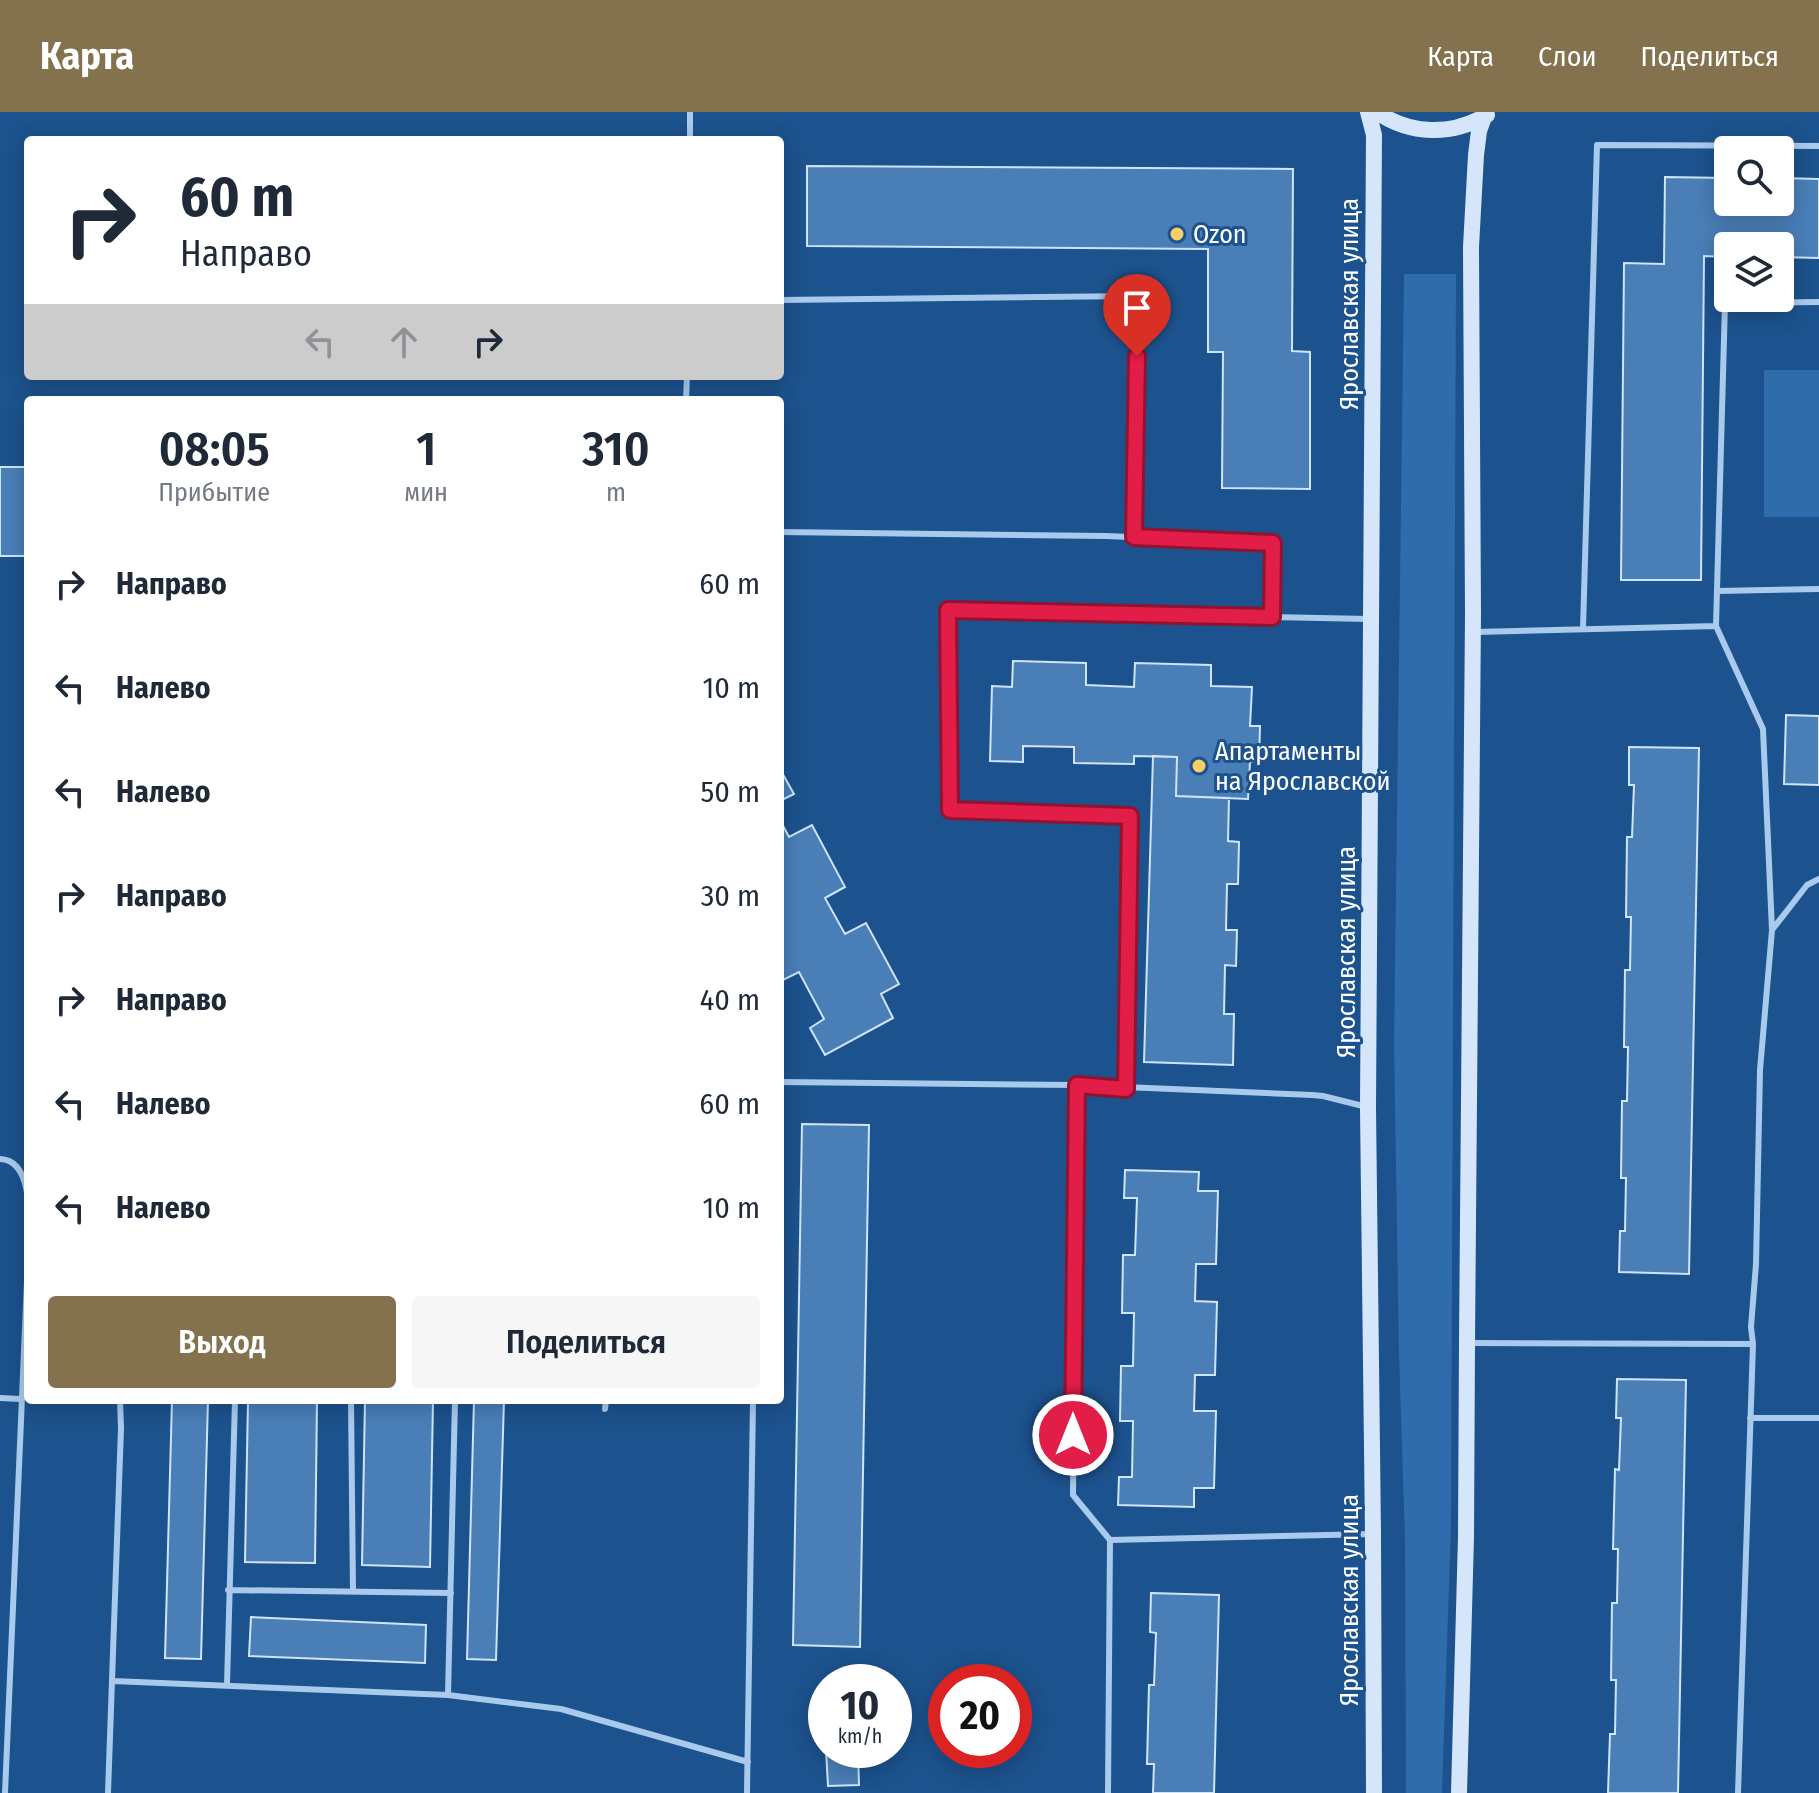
<!DOCTYPE html>
<html lang="ru">
<head>
<meta charset="utf-8">
<style>
  body { margin:0; font-family:"Fira Sans Condensed",sans-serif; background:#f6f6f7; color:#1f2937; height:100vh; display:flex; flex-direction:column; font-size:30px; white-space:nowrap }
  * { box-sizing:border-box; margin:0 }
  p { font-size:26px; color:#747a83 }
  .icon { flex:none; width:44px; height:44px; fill:none; stroke:currentColor; stroke-width:2; stroke-linecap:round; stroke-linejoin:round }
  .map { position:relative; flex:1; overflow:hidden }
  .sheet { position:absolute; left:24px; top:284px; width:760px; height:1008px; display:flex; flex-direction:column; background:#fff; border-radius:8px; box-shadow:0 4px 20px #0003 }
  .sheet>* { flex:none }
  .guide { position:absolute; left:24px; top:24px; width:760px; height:244px; border-radius:8px; box-shadow:0 4px 20px #0003; background:#fff; color:#1f2937; overflow:hidden }
  .controls { position:absolute; left:1714px; top:24px; display:grid; gap:16px }
  .controls a { display:grid; place-items:center; width:80px; height:80px; border-radius:8px; background:#fff; box-shadow:0 4px 20px #0003; font-size:40px }
  .speed { position:absolute; left:808px; top:1552px; display:flex; gap:16px; font-size:40px; font-weight:700; text-align:center }
  .speed>* { display:grid; place-content:center; width:104px; height:104px; border-radius:50%; background:#fff; box-shadow:0 4px 20px #0003; line-height:1 }
  .speed small { font-size:20px; font-weight:400 }
  .speed .limit { border:12px solid #d22; background:#fff; color:#111 }
  .pin { position:absolute; display:grid; place-items:center; width:68px; height:68px; color:#fff; margin:-82px -34px; border-radius:50% 50% 50% 0; rotate:-45deg; box-shadow:0 0 8px #0007 }
  .pin .icon { rotate:45deg }
  .me { position:absolute; width:88px; margin:-44px; rotate:0deg; stroke-linejoin:round; filter:drop-shadow(0 0 6px #0008) }
  .turn { display:flex; align-items:center; gap:28px; height:168px; padding:0 24px; font-size:36px }
  .turn .icon { width:104px; height:104px; stroke-width:2.5 }
  .turn b { display:block; font-size:56px; line-height:68px }
  .lanes { display:flex; align-items:center; height:76px; padding:0 24px; background:#0003; justify-content:center; gap:40px; direction:ltr }
  .lanes .off { opacity:.35 }
  .eta { display:flex; justify-content:space-evenly; align-items:center; height:136px; text-align:center }
  .eta b { font-size:48px; font-weight:600; line-height:56px }
  .primary-button { display:flex; gap:16px; margin-top:auto; padding:16px 24px }
  .primary-button a { flex:1; height:92px; border-radius:8px; background:#83724d; color:#fff; font-size:32px; font-weight:600; line-height:92px; text-align:center }
  .primary-button a+a { background:#f6f6f7; color:#1f2937 }
  ul { padding:0; list-style:none }
  li { display:flex; align-items:center; gap:24px; height:104px; padding:0 24px }
  li div { flex:1 }
  li b { display:block; font-size:30px }
  li em { font-style:normal }
  header { display:flex; align-items:center; gap:48px; box-sizing:border-box; height:112px; padding:0 40px; background:#83724d; color:#fff }
  header strong { font-size:38px }
  nav { display:flex; gap:44px; margin-inline-start:auto; font-size:28px }
  .map>svg:first-child { display:block }
  .green { fill:#2f6cab }
  .building { fill:#497eb7; stroke:#cfe4f9; stroke-width:2 }
  .lines { fill:none; stroke-linecap:round; stroke-linejoin:round }
  .service { stroke:#a9caed; stroke-width:6 }
  .secondary { stroke:#d5e6fa; stroke-width:16 }
  .route-casing { stroke:#92132f; stroke-width:20 }
  .route { stroke:#e11d48; stroke-width:14 }
  .poi-dot { fill:#fdcc67; stroke:#1c528d; stroke-width:3 }
  .labels { text-anchor:middle; stroke-width:6; stroke-linejoin:round; paint-order:stroke }
  .poi-label { font-size:26px; fill:#fff; stroke:#1c528d; text-anchor:start }
  .street-label { font-size:26px; fill:#fff; stroke:#1c528d }
</style>
</head>
<body>
<header>
<strong>Карта</strong>
<nav><a>Карта</a><a>Слои</a><a>Поделиться</a></nav>
</header>
<div class="map">
<svg width="1819" height="1681" viewBox="0 0 1819 1681">
  <rect width="100%" height="100%" fill="#1c528d"/>
  <path class="green" d="M 1404,162 L 1456,162 L 1451,1414 L 1442,1681 L 1406,1681 L 1405,1428 L 1399,1242 L 1394,931 Z
    M 1764,258 L 1819,258 L 1819,405 L 1764,405 Z"/>
  <path class="building" d="M 807,54 L 1293,57 L 1292,239 L 1310,240 L 1310,377 L 1222,376 L 1223,240 L 1208,240 L 1208,137 L 807,134 Z
    M 1665,65 L 1728,66 L 1728,90 L 1780,90 L 1780,66 L 1819,67 L 1819,146 L 1780,145 L 1780,134 L 1728,134 L 1728,145 L 1704,144 L 1701,468 L 1621,468 L 1624,151 L 1664,152 Z
    M 0,355 L 28,355 L 28,444 L 0,444 Z
    M 1013,549 L 1086,551 L 1086,573 L 1134,575 L 1135,551 L 1211,553 L 1211,574 L 1252,575 L 1250,614 L 1260,614 L 1259,650 L 1250,650 L 1248,687 L 1176,684 L 1177,645 L 1134,644 L 1134,652 L 1074,651 L 1074,635 L 1023,634 L 1023,650 L 990,649 L 992,574 L 1012,575 Z
    M 1786,603 L 1819,604 L 1819,673 L 1784,672 Z
    M 1629,635 L 1699,636 L 1689,1162 L 1619,1160 L 1620,1119 L 1625,1119 L 1626,1066 L 1621,1066 L 1622,989 L 1627,989 L 1628,935 L 1624,935 L 1625,858 L 1630,858 L 1631,805 L 1626,805 L 1627,725 L 1632,725 L 1634,673 L 1629,673 Z
    M 1153,644 L 1177,645 L 1176,684 L 1229,686 L 1228,729 L 1239,730 L 1238,772 L 1227,772 L 1226,818 L 1237,818 L 1236,854 L 1225,853 L 1224,902 L 1234,902 L 1233,953 L 1144,950 Z
    M 780,657 L 794,682 L 780,689 Z
    M 780,708 L 789,725 L 812,713 L 845,775 L 825,786 L 845,822 L 866,811 L 899,872 L 881,882 L 893,906 L 825,943 L 810,916 L 824,907 L 799,860 L 783,868 L 780,862 Z
    M 802,1012 L 869,1013 L 860,1535 L 793,1533 Z
    M 1125,1058 L 1199,1060 L 1198,1079 L 1218,1079 L 1216,1152 L 1196,1152 L 1195,1189 L 1217,1190 L 1215,1263 L 1195,1263 L 1194,1299 L 1216,1299 L 1214,1376 L 1194,1376 L 1194,1395 L 1118,1393 L 1119,1365 L 1132,1365 L 1133,1309 L 1120,1309 L 1121,1254 L 1133,1254 L 1134,1201 L 1122,1201 L 1123,1143 L 1135,1143 L 1137,1086 L 1124,1086 Z
    M 1617,1267 L 1686,1268 L 1678,1681 L 1608,1681 L 1610,1622 L 1615,1622 L 1616,1568 L 1611,1568 L 1612,1491 L 1617,1491 L 1618,1437 L 1613,1437 L 1615,1357 L 1619,1358 L 1621,1306 L 1616,1306 Z
    M 172,1288 L 208,1288 L 201,1547 L 165,1546 Z
    M 248,1288 L 317,1288 L 315,1451 L 245,1450 Z
    M 365,1288 L 433,1288 L 430,1455 L 362,1453 Z
    M 474,1288 L 504,1288 L 496,1548 L 467,1547 Z
    M 1151,1481 L 1219,1483 L 1214,1681 L 1153,1681 L 1154,1652 L 1147,1652 L 1149,1573 L 1154,1573 L 1156,1521 L 1150,1520 Z
    M 251,1505 L 426,1513 L 425,1551 L 249,1544 Z
    M 826,1638 L 858,1638 L 859,1673 L 828,1674 Z"/>
  <g class="lines">
    <path class="service" d="M 690,28 L 690,0
      M 780,188 L 1138,184 L 1134,425
      M 686,288 L 687,264
      M 780,420 L 1106,424 L 1273,431 L 1272,505
      M 1717,479 L 1819,477
      M 1583,517 L 1597,33 L 1819,34
      M 1476,520 L 1716,514
      M 1772,818 L 1763,617 L 1716,514 L 1725,191 L 1819,190
      M 780,970 L 1077,973 L 1312,983 L 1323,984 L 1367,995
      M 1077,973 L 1073,1383 L 1110,1428
      M 1126,977 L 1130,704 L 950,698 L 948,498 L 1369,507
      M 0,1047 C 37,1048 28,1120 28,1146 L 5,1681
      M 1468,1231 L 1753,1232
      M 0,1286 L 21,1287
      M 351,1288 L 353,1479
      M 605,1297 L 606,1288
      M 1750,1306 L 1819,1306
      M 228,1478 L 451,1481
      M 113,1569 L 448,1583 L 455,1288
      M 227,1573 L 235,1288
      M 448,1583 L 561,1597 L 748,1650
      M 108,1681 L 121,1316 L 120,1288
      M 747,1681 L 753,1288
      M 1108,1681 L 1110,1428 L 1373,1422
      M 1738,1681 L 1753,1232 L 1751,1215 L 1756,1152 L 1760,958 L 1772,818 L 1807,773 L 1819,767"/>
    <path class="secondary" d="M 1368,0 L 1374,23 L 1368,996 L 1373,1422 L 1374,1681
      M 1377,0 C 1410,23 1452,24 1487,3
      M 1459,1681 L 1466,1425 L 1467,1231 L 1473,501 L 1471,135 L 1476,43 L 1479,19 L 1484,5"/>
  </g>
  <g class="lines">
    <g class="route-casing">
      <path id="route" d="M 1073,1323 L 1077,973 L 1126,977 L 1130,704 L 950,698 L 948,498 L 1272,505 L 1273,431 L 1134,425 L 1137,244"/>
    </g>
    <use href="#route" class="route"/>
  </g>
  <g class="poi-dot">
    <circle cx="1177" cy="122" r="8"/>
    <circle cx="1199" cy="654" r="8"/>
  </g>
  <g class="labels">
    <g class="poi-label">
      <text x="1193" y="131">Ozon</text>
      <text x="1215" y="648">Апартаменты<tspan x="1215" dy="30">на Ярославской</tspan></text>
    </g>
    <g class="street-label">
      <text transform="translate(1349 192) rotate(-90)" y="9">Ярославская улица</text>
      <text transform="translate(1346 840) rotate(-90)" y="9">Ярославская улица</text>
      <text transform="translate(1349 1488) rotate(-90)" y="9">Ярославская улица</text>
    </g>
  </g>
</svg>
<div class="controls">
<a><svg class="icon" aria-label="search" viewBox="0 0 24 24"><circle cx="10" cy="10" r="6"/><path d="M15 15l6 6"/></svg></a>
<a><svg class="icon" aria-label="layers" viewBox="0 0 24 24"><path d="M12 4l9 5-9 5-9-5zM3 14l9 5 9-5"/></svg></a>
</div>
<div class="speed"><div>10<small>km/h</small></div><div class="limit">20</div></div>
<div class="pin" style="left:1137px;top:244px;background:#d93025"><svg class="icon" aria-label="arrive" viewBox="0 0 24 24"><path d="M6 21V4h12l-3 4 3 4H6"/></svg></div>
<svg class="me" style="left:1073px;top:1323px" viewBox="-20 -20 40 40"><circle r="17" fill="#e11d48" stroke="#fff" stroke-width="3"/><path d="M0-11L8 9 0 5-8 9z" fill="#fff"/></svg>
<div class="guide">
<div class="turn"><svg class="icon" aria-label="right" viewBox="0 0 24 24"><path d="M7 20v-9h11M14 6l5 5-5 5"/></svg><div><b>60 m</b>Направо</div></div>
<div class="lanes"><svg class="icon off" aria-label="left" viewBox="0 0 24 24"><path d="M17 20v-9H6M10 6l-5 5 5 5"/></svg><svg class="icon off" aria-label="ahead" viewBox="0 0 24 24"><path d="M12 20V5M6 11l6-6 6 6"/></svg><svg class="icon" aria-label="right" viewBox="0 0 24 24"><path d="M7 20v-9h11M14 6l5 5-5 5"/></svg></div>
</div>
<section class="sheet">
<div class="eta">
<div><b>08:05</b><p>Прибытие</p></div>
<div><b>1</b><p>мин</p></div>
<div><b>310</b><p>m</p></div>
</div>
<ul>
<li><svg class="icon" aria-label="right" viewBox="0 0 24 24"><path d="M7 20v-9h11M14 6l5 5-5 5"/></svg><div><b>Направо</b></div><em>60 m</em></li>
<li><svg class="icon" aria-label="left" viewBox="0 0 24 24"><path d="M17 20v-9H6M10 6l-5 5 5 5"/></svg><div><b>Налево</b></div><em>10 m</em></li>
<li><svg class="icon" aria-label="left" viewBox="0 0 24 24"><path d="M17 20v-9H6M10 6l-5 5 5 5"/></svg><div><b>Налево</b></div><em>50 m</em></li>
<li><svg class="icon" aria-label="right" viewBox="0 0 24 24"><path d="M7 20v-9h11M14 6l5 5-5 5"/></svg><div><b>Направо</b></div><em>30 m</em></li>
<li><svg class="icon" aria-label="right" viewBox="0 0 24 24"><path d="M7 20v-9h11M14 6l5 5-5 5"/></svg><div><b>Направо</b></div><em>40 m</em></li>
<li><svg class="icon" aria-label="left" viewBox="0 0 24 24"><path d="M17 20v-9H6M10 6l-5 5 5 5"/></svg><div><b>Налево</b></div><em>60 m</em></li>
<li><svg class="icon" aria-label="left" viewBox="0 0 24 24"><path d="M17 20v-9H6M10 6l-5 5 5 5"/></svg><div><b>Налево</b></div><em>10 m</em></li>
</ul>
<div class="primary-button"><a>Выход</a><a>Поделиться</a></div>
</section>
</div>
</body>
</html>
